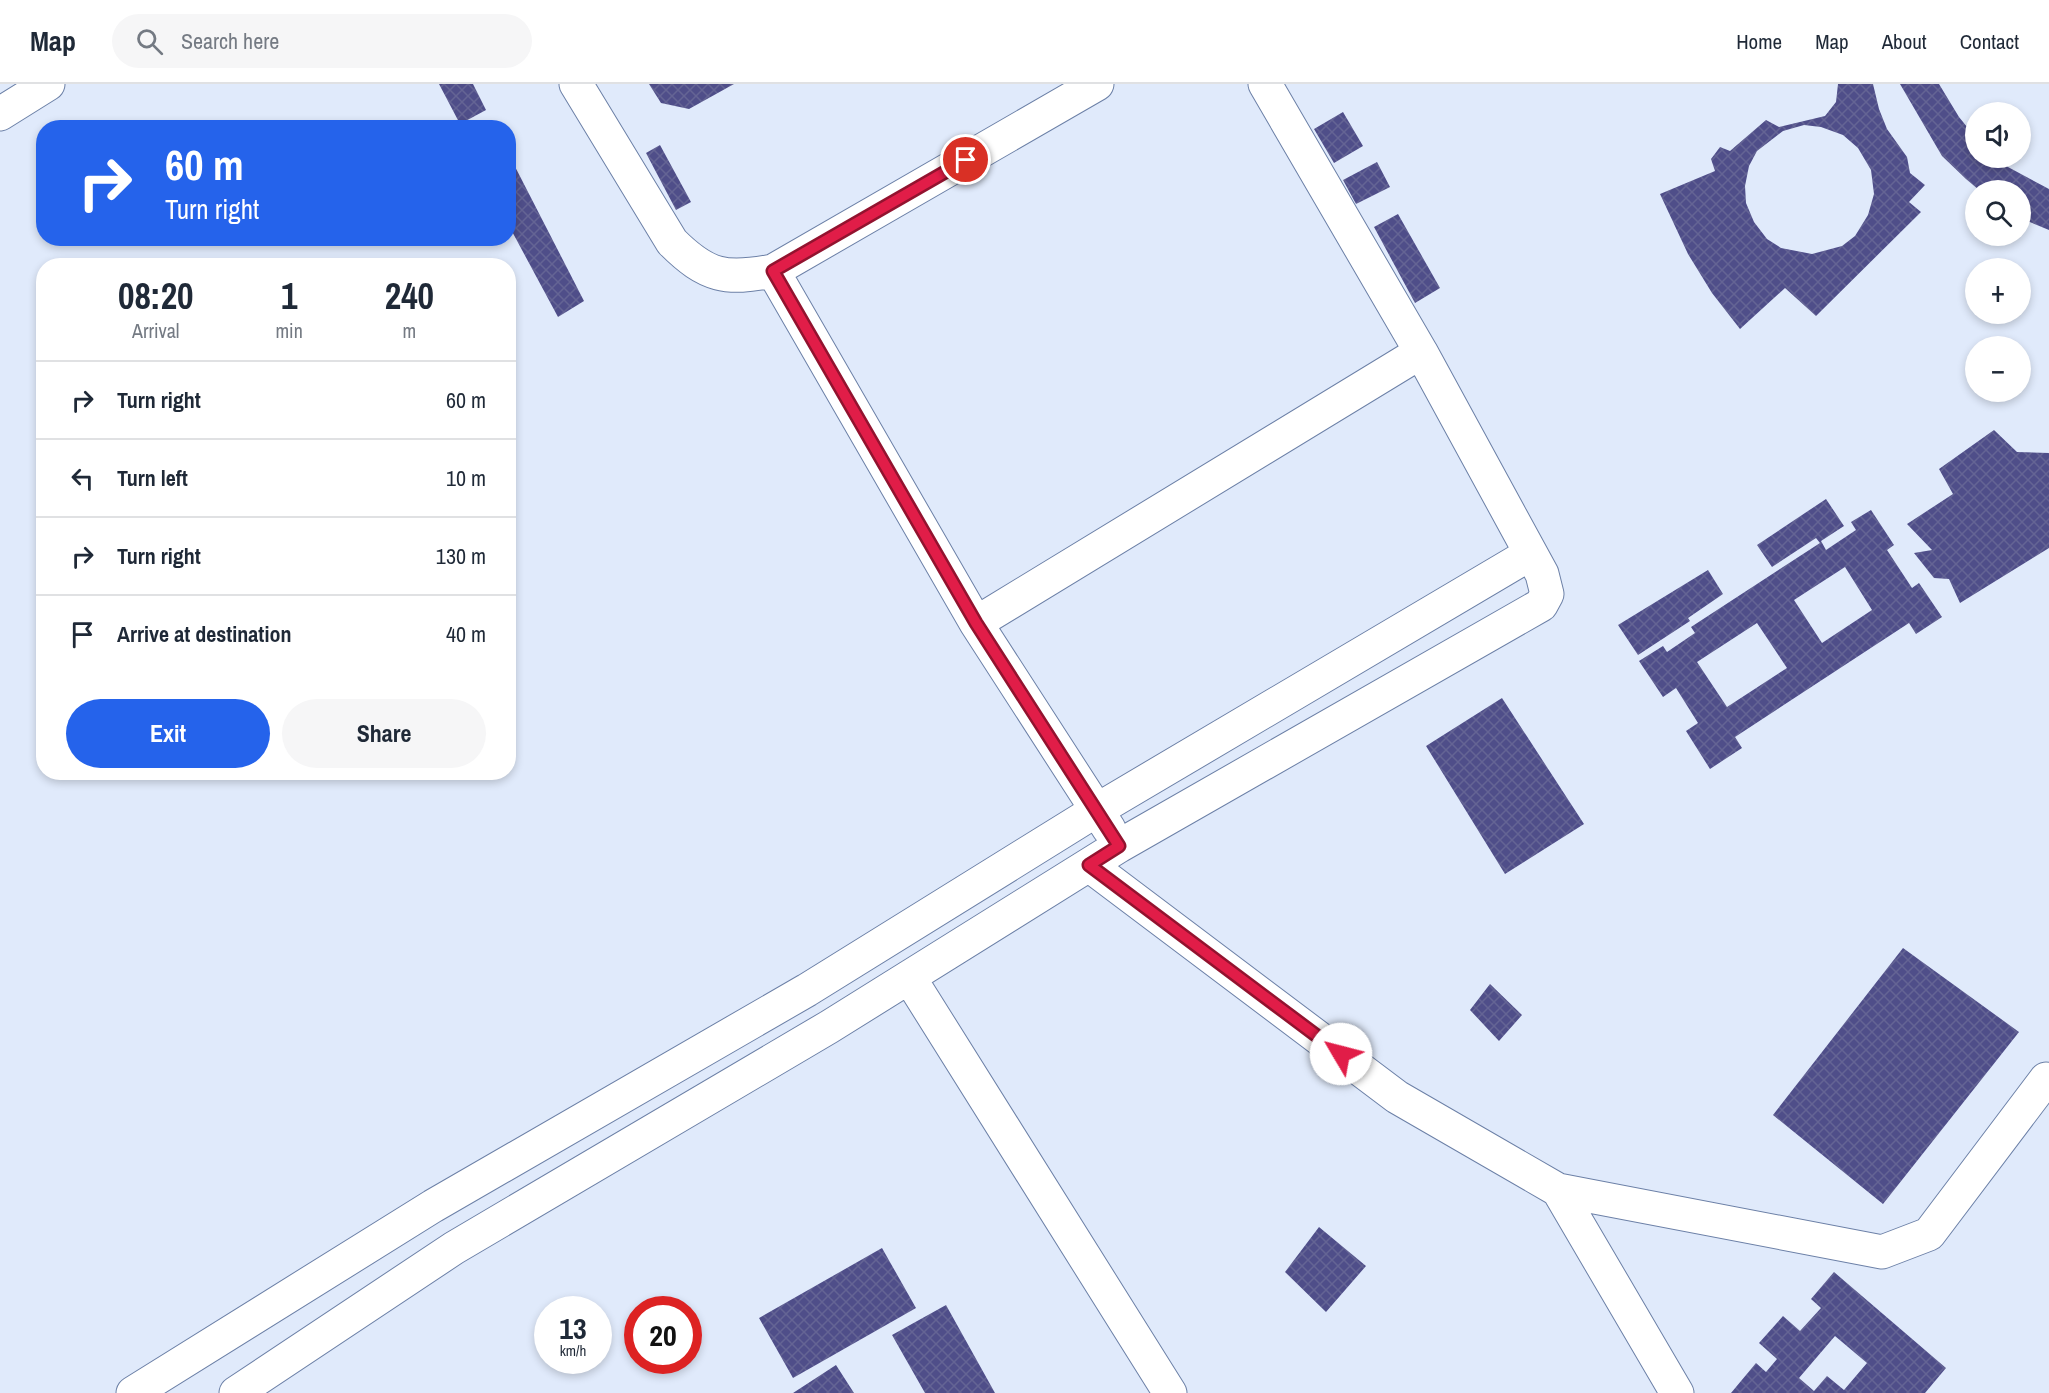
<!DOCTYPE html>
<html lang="en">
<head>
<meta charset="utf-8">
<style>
  body { margin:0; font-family:"Archivo Narrow",sans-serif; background:#f6f6f7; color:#1f2937; height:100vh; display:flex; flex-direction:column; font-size:22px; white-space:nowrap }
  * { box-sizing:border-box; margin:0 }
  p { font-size:20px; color:#747a83 }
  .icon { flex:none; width:33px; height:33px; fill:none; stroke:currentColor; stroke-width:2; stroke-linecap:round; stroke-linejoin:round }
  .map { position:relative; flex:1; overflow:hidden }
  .side { position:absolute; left:36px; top:174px; width:480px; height:522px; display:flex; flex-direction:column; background:#fff; border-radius:24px; box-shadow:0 3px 9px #0003 }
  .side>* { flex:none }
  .top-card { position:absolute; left:36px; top:36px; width:480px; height:126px; border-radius:24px; box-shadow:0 3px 9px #0003; background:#2563eb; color:#fff; overflow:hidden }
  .controls { position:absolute; left:1965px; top:18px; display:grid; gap:12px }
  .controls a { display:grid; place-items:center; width:66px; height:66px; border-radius:50%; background:#fff; box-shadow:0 3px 9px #0003; font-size:30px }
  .speed { position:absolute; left:534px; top:1212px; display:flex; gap:12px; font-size:30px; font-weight:700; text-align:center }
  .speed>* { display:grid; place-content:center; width:78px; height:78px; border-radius:50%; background:#fff; box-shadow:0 3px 9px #0003; line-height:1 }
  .speed small { font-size:15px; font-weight:400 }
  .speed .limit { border:9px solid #d22; background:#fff; color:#111 }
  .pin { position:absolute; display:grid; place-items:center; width:51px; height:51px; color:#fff; margin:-26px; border:3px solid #fff; border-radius:50%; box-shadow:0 2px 6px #0007 }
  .me { position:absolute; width:66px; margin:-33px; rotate:307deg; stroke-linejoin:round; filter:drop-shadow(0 0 4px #0008) }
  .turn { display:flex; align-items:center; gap:21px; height:126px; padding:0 30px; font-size:27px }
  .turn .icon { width:78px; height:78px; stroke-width:2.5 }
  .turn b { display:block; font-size:42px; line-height:51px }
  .eta { display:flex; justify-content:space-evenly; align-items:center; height:102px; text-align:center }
  .eta b { font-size:36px; font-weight:800; line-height:42px }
  .action { display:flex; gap:12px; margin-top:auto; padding:12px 30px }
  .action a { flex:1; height:69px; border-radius:36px; background:#2563eb; color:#fff; font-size:24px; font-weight:800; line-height:69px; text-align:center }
  .action a+a { background:#f6f6f7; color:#1f2937 }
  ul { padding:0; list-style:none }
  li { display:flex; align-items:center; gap:18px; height:78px; padding:0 30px; border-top:2px solid #e0e1e3 }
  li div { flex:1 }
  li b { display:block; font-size:22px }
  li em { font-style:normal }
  header { display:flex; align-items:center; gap:36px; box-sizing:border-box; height:84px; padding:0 30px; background:#fff; border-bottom:2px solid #e0e1e3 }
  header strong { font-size:28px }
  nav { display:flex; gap:33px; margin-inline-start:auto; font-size:21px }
  .search { width:420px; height:54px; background:#f6f6f7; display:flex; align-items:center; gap:15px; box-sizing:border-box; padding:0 21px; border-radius:33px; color:#747a83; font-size:22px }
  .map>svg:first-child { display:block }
  .building { fill:url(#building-cross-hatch); fill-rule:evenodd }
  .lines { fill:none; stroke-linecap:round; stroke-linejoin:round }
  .minor-casing { stroke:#6c80a7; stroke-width:35 }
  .minor { stroke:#fff; stroke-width:33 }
  .route-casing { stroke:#92132f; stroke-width:15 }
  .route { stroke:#e11d48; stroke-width:10 }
</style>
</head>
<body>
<header>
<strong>Map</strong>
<div class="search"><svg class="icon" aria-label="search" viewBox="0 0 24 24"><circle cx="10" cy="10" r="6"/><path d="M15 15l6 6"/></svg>Search here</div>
<nav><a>Home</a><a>Map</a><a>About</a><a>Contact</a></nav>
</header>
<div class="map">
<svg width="2049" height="1309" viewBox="0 0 2049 1309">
  <defs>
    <pattern id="building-cross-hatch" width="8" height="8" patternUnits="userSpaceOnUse" patternTransform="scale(1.5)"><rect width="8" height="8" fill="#4f4e89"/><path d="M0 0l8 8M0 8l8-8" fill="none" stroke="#646494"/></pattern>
  </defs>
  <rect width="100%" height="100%" fill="#e0eafb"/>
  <path class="building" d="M 439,0 L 473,0 L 486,26 L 460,40 Z
    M 649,0 L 734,0 L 689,25 L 661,19 Z
    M 1838,0 L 1873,0 L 1879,25 L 1887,45 L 1907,73 L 1910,89 L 1925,101 L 1909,118 L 1921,128 L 1816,232 L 1785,204 L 1740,245 L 1712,209 L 1688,170 L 1660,110 L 1715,87 L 1711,75 L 1720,63 L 1730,67 L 1766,36 L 1779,43 L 1825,32 L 1836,18 ZM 1804,41 L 1821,43 L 1843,51 L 1858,64 L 1871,86 L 1874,110 L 1868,131 L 1855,152 L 1842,162 L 1812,170 L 1781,164 L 1767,155 L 1754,138 L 1746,119 L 1745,102 L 1749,82 L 1757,67 L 1783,47 Z
    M 1900,0 L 1939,0 L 1959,33 L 1976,54 L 1976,74 L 1995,74 L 2008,83 L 2049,105 L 2049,146 L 2020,134 L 2020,106 L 1979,106 L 1966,95 L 1942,72 Z
    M 1343,28 L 1363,62 L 1334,79 L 1314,45 Z
    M 660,61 L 691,118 L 676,126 L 646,69 Z
    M 508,69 L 584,217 L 558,233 L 508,140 Z
    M 1377,78 L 1390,103 L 1356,120 L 1343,96 Z
    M 1398,130 L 1440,204 L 1415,219 L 1374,143 Z
    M 1994,346 L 2017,368 L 2049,369 L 2049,464 L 1960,519 L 1949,495 L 1934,494 L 1914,469 L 1932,466 L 1907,440 L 1953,410 L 1939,385 Z
    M 1826,415 L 1844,442 L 1821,457 L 1826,466 L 1856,446 L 1851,438 L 1871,426 L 1894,461 L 1887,466 L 1912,504 L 1919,499 L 1942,533 L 1916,550 L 1909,539 L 1735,653 L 1742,664 L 1710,685 L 1686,647 L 1698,639 L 1676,604 L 1663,613 L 1639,577 L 1663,562 L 1667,568 L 1695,549 L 1691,543 L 1820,459 L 1816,454 L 1772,483 L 1757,461 ZM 1845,483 L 1872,526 L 1822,559 L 1794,516 ZM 1757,539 L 1787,584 L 1727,623 L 1697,578 Z
    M 1708,486 L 1723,510 L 1688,534 L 1690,537 L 1638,571 L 1618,541 Z
    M 1502,614 L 1584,740 L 1505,790 L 1426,662 Z
    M 1903,864 L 2019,948 L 1883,1120 L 1773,1031 Z
    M 1490,900 L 1522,931 L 1499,957 L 1470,926 Z
    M 1319,1143 L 1366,1182 L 1326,1228 L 1285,1188 Z
    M 882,1164 L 916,1224 L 793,1294 L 759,1234 Z
    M 1834,1188 L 1946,1284 L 1925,1309 L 1731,1309 L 1756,1279 L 1766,1288 L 1777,1275 L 1759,1259 L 1783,1232 L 1800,1247 L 1821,1224 L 1811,1215 ZM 1835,1252 L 1867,1279 L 1844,1306 L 1827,1292 L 1814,1307 L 1799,1294 Z
    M 946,1221 L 995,1309 L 925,1309 L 892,1251 Z
    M 836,1281 L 854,1309 L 793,1309 Z"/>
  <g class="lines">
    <g class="minor-casing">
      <path id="minor" d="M 576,0 L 672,158 C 707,193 726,196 773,187 L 1097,0
        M 0,30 L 48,0
        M 773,187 L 976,539 L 1109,745
        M 976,539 L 1421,268
        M 1089,781 L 1397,1013 L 1558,1106 L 1882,1168 L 1929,1150 L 2046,995
        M 909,893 L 1170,1309
        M 1558,1106 L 1677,1309
        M 133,1309 L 433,1122 L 807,906 L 1097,726 L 1530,470
        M 236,1309 L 454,1164 L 829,943 L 1119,762 L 1541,521 L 1547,510 L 1542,490 L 1421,268 L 1265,0"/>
    </g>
    <use href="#minor" class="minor"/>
  </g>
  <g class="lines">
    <g class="route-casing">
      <path id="route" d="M 966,76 L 773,187 L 976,539 L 1119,762 L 1089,781 L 1341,970"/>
    </g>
    <use href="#route" class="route"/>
  </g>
</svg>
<div class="controls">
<a><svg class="icon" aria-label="sound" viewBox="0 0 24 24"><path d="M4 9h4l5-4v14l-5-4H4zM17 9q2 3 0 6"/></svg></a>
<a><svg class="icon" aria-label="search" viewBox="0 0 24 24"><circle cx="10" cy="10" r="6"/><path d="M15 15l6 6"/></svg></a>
<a>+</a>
<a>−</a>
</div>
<div class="speed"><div>13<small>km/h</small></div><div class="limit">20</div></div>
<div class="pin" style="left:966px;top:76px;background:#d93025"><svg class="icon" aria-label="arrive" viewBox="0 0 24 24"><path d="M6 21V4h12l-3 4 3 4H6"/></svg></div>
<svg class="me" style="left:1341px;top:970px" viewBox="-20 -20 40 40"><circle r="19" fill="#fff"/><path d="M0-13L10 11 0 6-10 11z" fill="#e11d48"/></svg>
<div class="top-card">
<div class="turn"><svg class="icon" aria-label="right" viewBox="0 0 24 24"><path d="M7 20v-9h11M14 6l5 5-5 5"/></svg><div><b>60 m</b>Turn right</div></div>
</div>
<section class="side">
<div class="eta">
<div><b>08:20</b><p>Arrival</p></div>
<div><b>1</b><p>min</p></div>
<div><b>240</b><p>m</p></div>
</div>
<ul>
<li><svg class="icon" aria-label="right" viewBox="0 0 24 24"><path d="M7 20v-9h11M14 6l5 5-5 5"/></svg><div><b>Turn right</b></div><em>60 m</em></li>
<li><svg class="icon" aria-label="left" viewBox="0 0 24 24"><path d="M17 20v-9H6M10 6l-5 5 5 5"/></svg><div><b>Turn left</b></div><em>10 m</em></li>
<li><svg class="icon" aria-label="right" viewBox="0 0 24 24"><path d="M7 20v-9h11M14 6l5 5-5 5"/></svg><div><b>Turn right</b></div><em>130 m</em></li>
<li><svg class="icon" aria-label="arrive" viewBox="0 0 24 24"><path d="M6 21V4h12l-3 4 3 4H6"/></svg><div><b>Arrive at destination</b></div><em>40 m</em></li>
</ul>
<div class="action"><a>Exit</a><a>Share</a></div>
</section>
</div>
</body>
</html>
